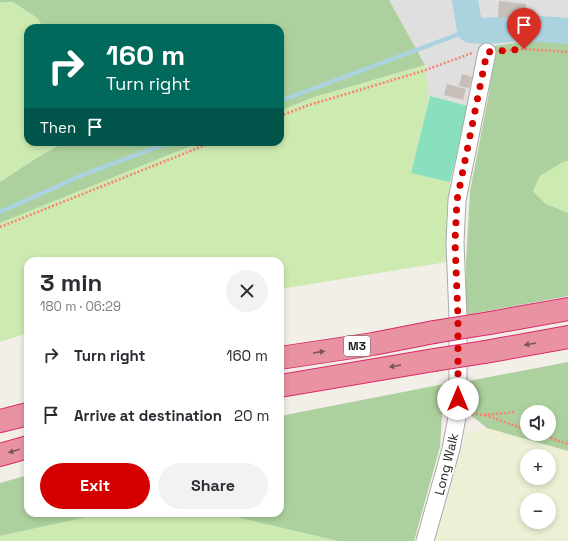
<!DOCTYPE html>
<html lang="en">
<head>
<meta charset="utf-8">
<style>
  body { margin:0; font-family:"Space Grotesk",sans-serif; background:#f2f2f3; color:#2b2b33; height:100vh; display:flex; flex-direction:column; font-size:15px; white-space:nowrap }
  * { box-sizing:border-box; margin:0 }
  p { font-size:13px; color:#7c7c81 }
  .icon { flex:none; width:22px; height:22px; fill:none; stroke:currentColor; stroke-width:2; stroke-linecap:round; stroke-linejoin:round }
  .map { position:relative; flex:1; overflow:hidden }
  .panel { position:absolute; left:24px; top:257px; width:260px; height:260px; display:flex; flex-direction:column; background:#fff; border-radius:12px; box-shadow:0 2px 6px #0003 }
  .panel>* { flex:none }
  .hud { position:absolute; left:24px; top:24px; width:260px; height:122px; border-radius:12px; box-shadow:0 2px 6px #0003; background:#00695c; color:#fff; overflow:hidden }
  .tools { position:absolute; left:520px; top:405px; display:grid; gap:8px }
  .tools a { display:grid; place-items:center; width:36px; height:36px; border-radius:50%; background:#fff; box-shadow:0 2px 6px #0003; font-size:20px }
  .pin { position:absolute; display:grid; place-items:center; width:34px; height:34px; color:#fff; margin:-41px -17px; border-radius:50% 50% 50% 0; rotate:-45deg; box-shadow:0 0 4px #0007 }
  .pin .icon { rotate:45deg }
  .me { position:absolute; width:44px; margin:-22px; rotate:0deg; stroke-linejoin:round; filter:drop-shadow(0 0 3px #0008) }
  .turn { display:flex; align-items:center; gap:14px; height:84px; padding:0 16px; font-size:18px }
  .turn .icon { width:52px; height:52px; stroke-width:2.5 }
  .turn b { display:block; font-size:28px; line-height:34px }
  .then { display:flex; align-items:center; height:38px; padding:0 16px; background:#0003; gap:8px; font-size:15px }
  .round { display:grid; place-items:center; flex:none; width:42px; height:42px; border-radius:21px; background:#f2f2f3 }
  .overview { display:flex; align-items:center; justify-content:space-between; height:68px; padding:0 16px }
  h1 { font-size:24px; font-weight:600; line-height:30px }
  .button { display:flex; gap:8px; margin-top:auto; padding:8px 16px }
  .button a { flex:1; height:46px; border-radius:24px; background:#d40000; color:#fff; font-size:16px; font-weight:600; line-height:46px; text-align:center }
  .button a+a { background:#f2f2f3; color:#2b2b33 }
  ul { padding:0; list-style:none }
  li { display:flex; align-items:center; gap:12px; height:60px; padding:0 16px }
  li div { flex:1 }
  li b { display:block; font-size:15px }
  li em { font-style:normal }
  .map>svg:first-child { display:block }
  .residential { fill:#e0dfdf }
  .farmland { fill:#eef0d5; fill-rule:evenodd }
  .grass { fill:#cdebb0 }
  .forest { fill:#add19e; fill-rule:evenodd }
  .pitch { fill:#88e0be }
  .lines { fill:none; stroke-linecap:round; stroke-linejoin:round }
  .stream { stroke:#aad3df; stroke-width:4.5 }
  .river { stroke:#aad3df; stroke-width:26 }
  .building { fill:#c7bfb8 }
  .minor-casing { stroke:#a9a9a9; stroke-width:19 }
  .highway-casing { stroke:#dc2a67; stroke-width:24 }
  .path { stroke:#fa8072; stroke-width:2.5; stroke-dasharray:2 2; stroke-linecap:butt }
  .minor { stroke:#fff; stroke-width:17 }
  .highway { stroke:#e892a2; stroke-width:22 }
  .highway-bridge-casing { stroke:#dc2a67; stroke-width:24; stroke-linecap:butt }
  .highway-bridge { stroke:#e892a2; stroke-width:22 }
  .oneway { fill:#7b545c }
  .route { stroke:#d40000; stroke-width:7; stroke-dasharray:0 12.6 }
  .labels { text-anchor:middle; stroke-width:4; stroke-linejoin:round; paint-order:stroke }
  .shield { fill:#fff; stroke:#646464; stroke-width:1 }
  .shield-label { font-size:12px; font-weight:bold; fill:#222 }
  .street-label { font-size:13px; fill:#222; stroke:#fff }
</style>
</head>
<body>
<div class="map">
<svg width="568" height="541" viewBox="0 0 568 541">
  <rect width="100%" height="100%" fill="#f2efe9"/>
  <path class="residential" d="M 389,0 L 568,0 L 568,36 L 494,46 L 489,93 L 468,106 L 450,182 L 411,173 L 425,65 Z"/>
  <path class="farmland" d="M 487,428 L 568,451 L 568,541 L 435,541 L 466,434 ZM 527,456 L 549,456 L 549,478 L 527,478 ZM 527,500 L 549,500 L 549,522 L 527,522 Z"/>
  <path class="grass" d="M 1,2 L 13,2 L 37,18 L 44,28 L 28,28 L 28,142 L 65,142 L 38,157 L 0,182 L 0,3 Z
    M 425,65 L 429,98 L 411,172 L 450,182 L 448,206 L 447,262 L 280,289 L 280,261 L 28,261 L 28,333 L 0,342 L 0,223 L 201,142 L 280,142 L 280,111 L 311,98 Z
    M 568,161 L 568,213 L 546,204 L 533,191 L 540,176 L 563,162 Z
    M 105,513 L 219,513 L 338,541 L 0,541 L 0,536 Z"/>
  <path class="forest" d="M 0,0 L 389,0 L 425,65 L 311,98 L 280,111 L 280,28 L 44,28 L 37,18 L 13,2 L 1,2 L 0,3 Z
    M 568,36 L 568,161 L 563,162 L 540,176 L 533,191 L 546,204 L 568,213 L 568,296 L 466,315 L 466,262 L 470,191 L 489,93 L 494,46 Z
    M 65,142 L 201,142 L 0,223 L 0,182 L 38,157 Z
    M 568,362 L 568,451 L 487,428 L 467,412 L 471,384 L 468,381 ZM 527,412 L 549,412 L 549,434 L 527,434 Z
    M 444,384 L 440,447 L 414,541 L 338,541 L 219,513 L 280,513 L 280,416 Z
    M 28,475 L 28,513 L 105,513 L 0,536 L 0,483 Z"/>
  <path class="pitch" d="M 430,96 L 468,106 L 450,182 L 411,173 Z"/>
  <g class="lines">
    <path class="stream" d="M 280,101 L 470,30
      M 0,212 L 85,174 L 171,142"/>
    <path class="river" d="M 465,0 L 470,30 L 484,31 L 527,28 L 568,31"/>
  </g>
  <path class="building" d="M 499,1 L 526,4 L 525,19 L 498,17 Z
    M 462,74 L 472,77 L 469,88 L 459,86 Z
    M 447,84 L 466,89 L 463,100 L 444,95 Z"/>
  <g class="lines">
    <g class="minor-casing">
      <path id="minor" d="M 425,541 L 451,449 L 458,412 L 458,318 L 455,242 L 457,200 L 487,52"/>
    </g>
    <g class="highway-casing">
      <path id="highway" d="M 490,323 L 568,309
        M 485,352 L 568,337
        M 280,358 L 373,344 L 434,332
        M 280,386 L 434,360
        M 0,421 L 28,414
        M 0,455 L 28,447"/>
    </g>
    <path class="path" d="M 501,51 L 524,49 L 568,52
      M 280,116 L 309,105 L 423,71 L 472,53
      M 0,227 L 213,142
      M 472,413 L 483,415 L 515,412
      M 485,415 L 527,430
      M 539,434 L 568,444"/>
    <use href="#minor" class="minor"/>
    <use href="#highway" class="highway"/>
    <g class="highway-bridge-casing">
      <path id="highway-bridge" d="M 434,332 L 490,323
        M 434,360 L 485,352"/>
    </g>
    <use href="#highway-bridge" class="highway-bridge"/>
  </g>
  <defs><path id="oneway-solid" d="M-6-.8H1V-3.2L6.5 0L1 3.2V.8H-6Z"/></defs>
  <g class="oneway">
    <use href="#oneway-solid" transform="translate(530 344) rotate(170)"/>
    <use href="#oneway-solid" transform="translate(319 352) rotate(-9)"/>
    <use href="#oneway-solid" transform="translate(395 366) rotate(170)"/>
    <use href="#oneway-solid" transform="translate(14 451) rotate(164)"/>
  </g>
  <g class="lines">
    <path class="route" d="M 458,399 L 458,318 L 455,242 L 457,200 L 487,52 L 524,49"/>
  </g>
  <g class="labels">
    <rect class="shield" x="344" y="336" width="26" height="20" rx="3"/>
    <g class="shield-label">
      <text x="357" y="350">M3</text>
    </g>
    <g class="street-label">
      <text transform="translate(446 464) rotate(-76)" y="5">Long Walk</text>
    </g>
  </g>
</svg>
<div class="tools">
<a><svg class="icon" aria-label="sound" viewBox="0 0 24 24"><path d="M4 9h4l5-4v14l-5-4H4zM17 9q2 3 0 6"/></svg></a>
<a>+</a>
<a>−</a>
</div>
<div class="pin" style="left:524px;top:49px;background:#d93025"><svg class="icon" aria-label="arrive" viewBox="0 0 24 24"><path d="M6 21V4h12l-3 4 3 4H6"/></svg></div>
<svg class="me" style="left:458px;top:399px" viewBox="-20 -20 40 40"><circle r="19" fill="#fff"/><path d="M0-13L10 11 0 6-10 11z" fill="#d40000"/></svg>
<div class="hud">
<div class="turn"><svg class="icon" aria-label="right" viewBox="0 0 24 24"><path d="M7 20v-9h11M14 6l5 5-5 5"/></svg><div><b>160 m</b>Turn right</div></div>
<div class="then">Then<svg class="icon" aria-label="arrive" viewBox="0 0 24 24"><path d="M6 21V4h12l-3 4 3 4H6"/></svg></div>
</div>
<section class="panel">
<div class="overview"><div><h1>3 min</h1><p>180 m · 06:29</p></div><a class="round"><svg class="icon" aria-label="close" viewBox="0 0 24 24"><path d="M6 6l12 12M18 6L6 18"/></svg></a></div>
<ul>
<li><svg class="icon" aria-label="right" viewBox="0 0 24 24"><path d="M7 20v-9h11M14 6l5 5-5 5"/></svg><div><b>Turn right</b></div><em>160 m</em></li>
<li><svg class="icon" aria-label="arrive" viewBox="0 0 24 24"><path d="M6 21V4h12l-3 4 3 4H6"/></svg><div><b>Arrive at destination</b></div><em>20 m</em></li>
</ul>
<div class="button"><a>Exit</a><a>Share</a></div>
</section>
</div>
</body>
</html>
